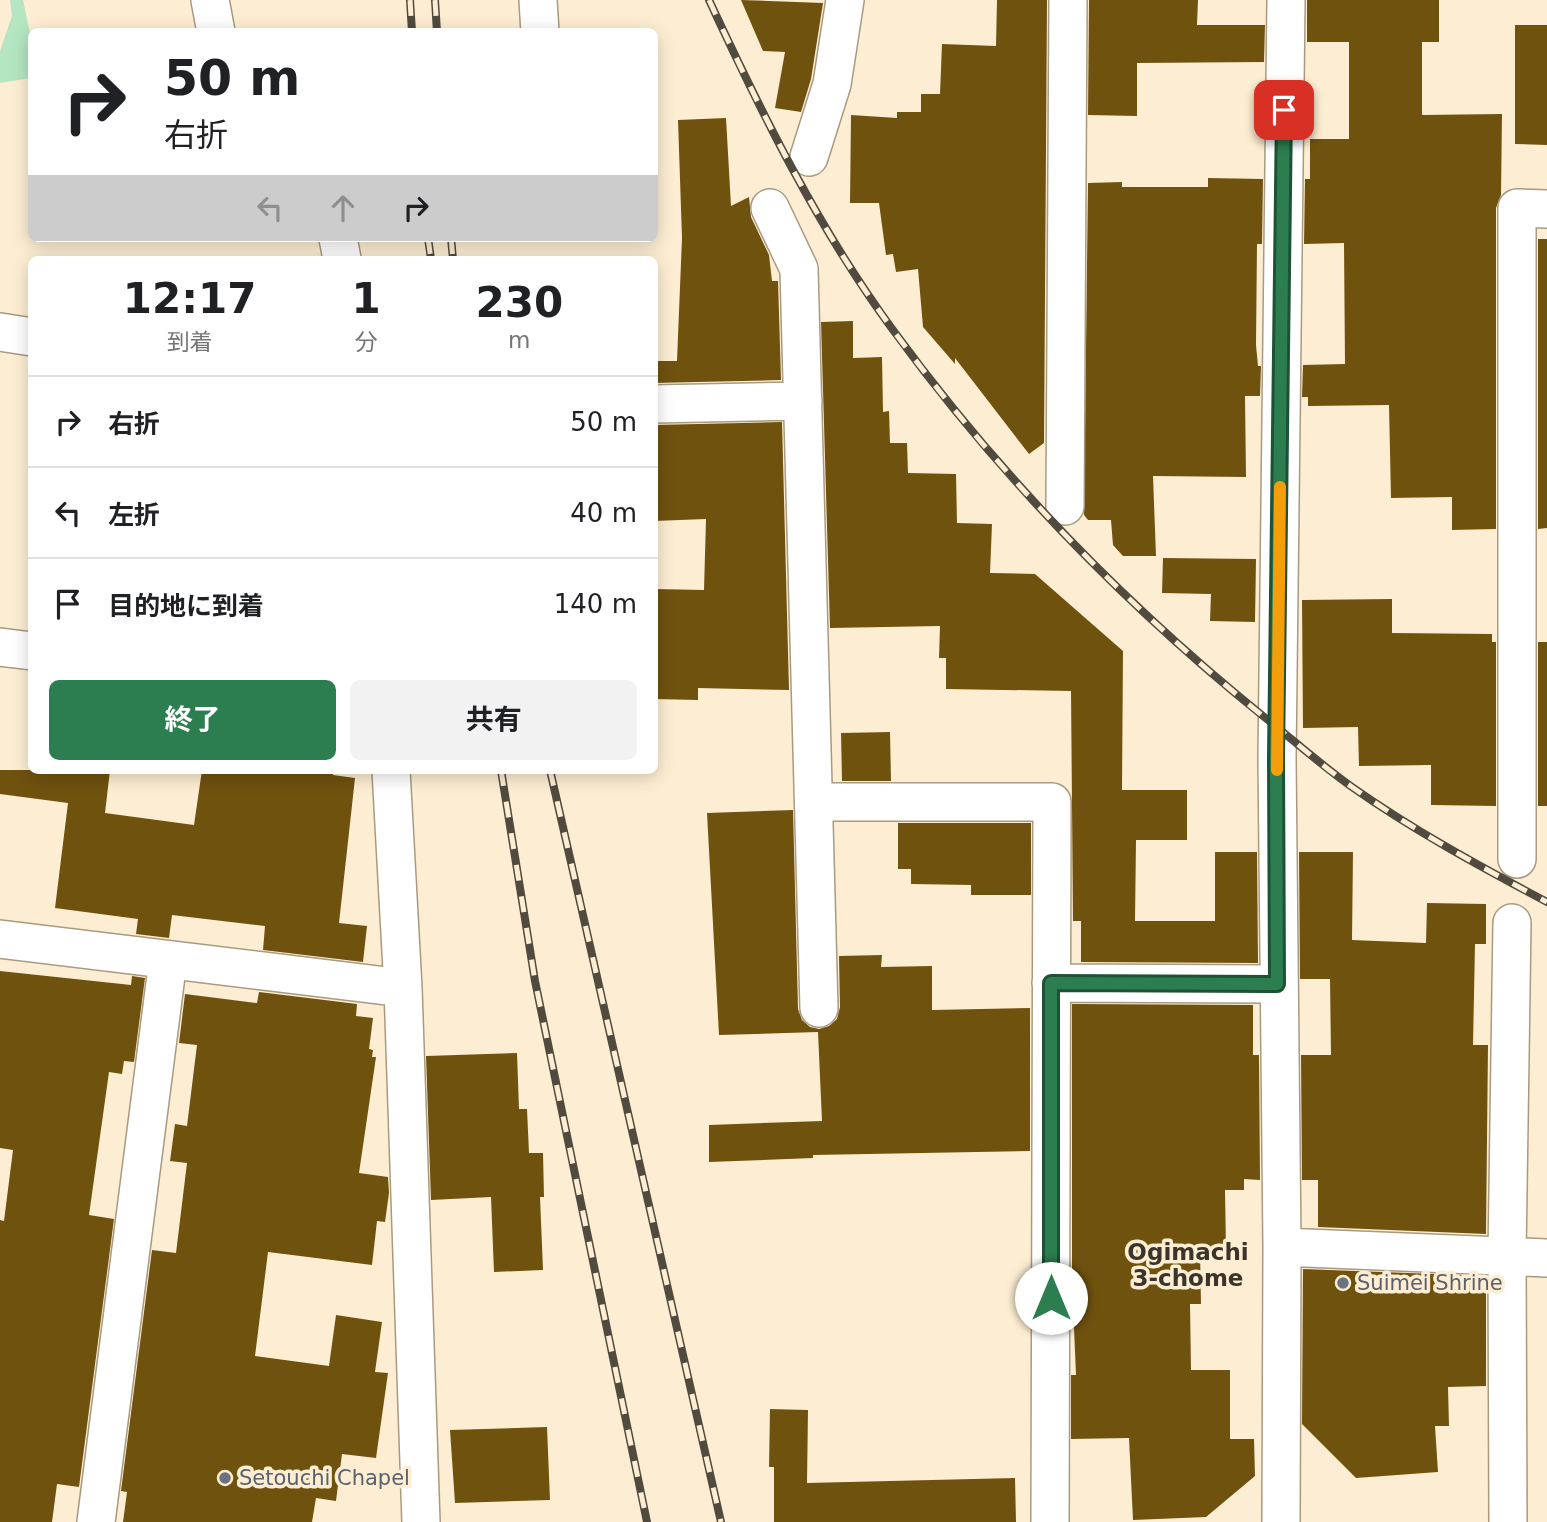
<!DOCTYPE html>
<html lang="ja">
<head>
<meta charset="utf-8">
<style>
  body { margin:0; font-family:"DejaVu Sans","Noto Sans JP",sans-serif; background:#f2f2f2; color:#202124; height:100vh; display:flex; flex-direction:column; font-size:26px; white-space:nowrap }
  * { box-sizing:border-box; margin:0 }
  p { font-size:23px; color:#757577 }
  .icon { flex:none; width:38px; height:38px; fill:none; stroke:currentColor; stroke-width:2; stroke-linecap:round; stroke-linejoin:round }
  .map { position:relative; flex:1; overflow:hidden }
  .side { position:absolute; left:28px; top:256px; width:630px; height:518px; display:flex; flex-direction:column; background:#fff; border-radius:10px; box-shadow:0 4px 18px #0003 }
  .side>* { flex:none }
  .banner { position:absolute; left:28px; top:28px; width:630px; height:214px; border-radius:10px; box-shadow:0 4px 18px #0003; background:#fff; color:#202124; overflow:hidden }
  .pin { position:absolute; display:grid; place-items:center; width:60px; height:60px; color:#fff; margin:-30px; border-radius:14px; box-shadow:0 4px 10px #0006 }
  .me { position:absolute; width:77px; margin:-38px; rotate:0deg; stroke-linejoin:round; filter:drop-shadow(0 0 5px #0008) }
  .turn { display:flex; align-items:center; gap:24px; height:147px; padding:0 21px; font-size:32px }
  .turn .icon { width:91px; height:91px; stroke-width:2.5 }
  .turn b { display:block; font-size:49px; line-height:60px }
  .lanes { display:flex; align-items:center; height:66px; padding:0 21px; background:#0003; justify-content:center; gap:35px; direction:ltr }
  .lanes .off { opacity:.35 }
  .eta { display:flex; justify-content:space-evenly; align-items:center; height:119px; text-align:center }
  .eta b { font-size:42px; font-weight:700; line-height:49px }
  .button { display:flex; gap:14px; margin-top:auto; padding:14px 21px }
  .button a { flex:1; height:80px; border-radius:10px; background:#2c7e50; color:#fff; font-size:28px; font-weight:700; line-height:80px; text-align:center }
  .button a+a { background:#f2f2f2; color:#202124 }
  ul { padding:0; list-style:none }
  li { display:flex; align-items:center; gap:21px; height:91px; padding:0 21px; border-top:2px solid #e0e0e0 }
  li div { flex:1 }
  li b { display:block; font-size:26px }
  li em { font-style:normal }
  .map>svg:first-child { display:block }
  .green { fill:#b5e6c2 }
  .building { fill:#70520f }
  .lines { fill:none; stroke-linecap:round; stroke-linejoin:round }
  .street-casing { stroke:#a89a81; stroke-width:40 }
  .street { stroke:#fff; stroke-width:37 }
  .rail-casing { stroke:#514a3e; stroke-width:8 }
  .rail { stroke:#fdeed3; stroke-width:5; stroke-dasharray:16; stroke-linecap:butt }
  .route-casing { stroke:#1d5234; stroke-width:18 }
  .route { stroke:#2c7e50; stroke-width:12 }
  .slow { stroke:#f59e0b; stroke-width:12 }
  .worship-dot { fill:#6b7280; stroke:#fdeed3; stroke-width:2.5 }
  .labels { text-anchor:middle; stroke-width:7; stroke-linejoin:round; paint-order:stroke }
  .worship-label { font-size:21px; fill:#5b616d; stroke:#fdeed3; text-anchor:start }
  .neighbourhood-label { font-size:23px; font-weight:bold; fill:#3a342a; stroke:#fdeed3 }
</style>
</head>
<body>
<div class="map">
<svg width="1547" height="1522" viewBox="0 0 1547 1522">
  <rect width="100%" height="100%" fill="#fdeed3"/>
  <path class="green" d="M 10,0 L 23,0 L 31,38 L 31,78 L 0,83 L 0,51 L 12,16 Z"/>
  <path class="building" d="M 741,0 L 823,3 L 811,79 L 801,112 L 775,108 L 785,52 L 763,51 Z
    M 997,0 L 1047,0 L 1044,443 L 1029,454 L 955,358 L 955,364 L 923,327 L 918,269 L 896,272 L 893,254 L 886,255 L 879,203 L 850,203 L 851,115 L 897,118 L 897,112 L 921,112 L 921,94 L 940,94 L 942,44 L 996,46 Z
    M 1089,0 L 1198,0 L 1197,25 L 1265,25 L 1264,62 L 1137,63 L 1137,116 L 1088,115 Z
    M 1307,0 L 1439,0 L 1439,42 L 1422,42 L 1422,115 L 1502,114 L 1501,195 L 1496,208 L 1496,529 L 1452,530 L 1452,497 L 1391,498 L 1389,405 L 1308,406 L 1308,397 L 1302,397 L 1303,365 L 1345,364 L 1344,243 L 1304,244 L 1305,179 L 1310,179 L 1310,139 L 1349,139 L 1349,42 L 1307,42 Z
    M 1515,25 L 1547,25 L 1547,145 L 1515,144 Z
    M 726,118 L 731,206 L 749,197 L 751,217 L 769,255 L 772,281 L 778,281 L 781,380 L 654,383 L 654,361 L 677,361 L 682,238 L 678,120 Z
    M 1208,178 L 1263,179 L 1262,244 L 1257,244 L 1256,345 L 1258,366 L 1261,366 L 1260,396 L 1245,396 L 1246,477 L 1153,476 L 1156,556 L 1123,556 L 1113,545 L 1111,520 L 1088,520 L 1084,515 L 1088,183 L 1122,182 L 1122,187 L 1208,187 Z
    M 1538,239 L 1547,239 L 1547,528 L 1538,529 Z
    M 853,321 L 853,358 L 882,357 L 883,412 L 889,411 L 890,443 L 907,443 L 908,473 L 956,474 L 957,523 L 992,524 L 990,573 L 1035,574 L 1123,651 L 1122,790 L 1187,790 L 1187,840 L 1136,840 L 1135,921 L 1215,921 L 1215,852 L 1257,852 L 1258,963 L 1081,962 L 1081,921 L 1073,921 L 1071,691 L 946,689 L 946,658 L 939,658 L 940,626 L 830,628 L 821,322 Z
    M 782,422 L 789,690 L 698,688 L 698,700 L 654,699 L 654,589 L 704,590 L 706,519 L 654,521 L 654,425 Z
    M 1163,558 L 1256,559 L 1255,622 L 1210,621 L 1211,594 L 1162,593 Z
    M 1392,599 L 1392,633 L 1492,634 L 1492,642 L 1496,642 L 1496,806 L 1431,805 L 1431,765 L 1359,766 L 1358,727 L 1303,728 L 1302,600 Z
    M 1538,642 L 1547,642 L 1547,806 L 1538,806 Z
    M 890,732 L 891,781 L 842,781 L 841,733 Z
    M 0,770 L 110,770 L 105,813 L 194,825 L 202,770 L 333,770 L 333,775 L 355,778 L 339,923 L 367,926 L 363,962 L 263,950 L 265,926 L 172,915 L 169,938 L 136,934 L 138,919 L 55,908 L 68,803 L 0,794 Z
    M 793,810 L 798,1009 L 802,1020 L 810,1027 L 819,1029 L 829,1026 L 837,1019 L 840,1007 L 839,956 L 882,955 L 881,967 L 932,966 L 932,1010 L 1030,1008 L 1030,1151 L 813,1155 L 813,1158 L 709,1162 L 709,1125 L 822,1121 L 818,1032 L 719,1035 L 707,813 Z
    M 898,823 L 1031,823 L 1031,895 L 971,895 L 971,885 L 911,884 L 911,869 L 898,869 Z
    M 1299,852 L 1353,852 L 1352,940 L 1426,943 L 1427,903 L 1486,904 L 1486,944 L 1475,944 L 1473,1045 L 1488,1045 L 1486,1234 L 1318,1227 L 1318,1180 L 1302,1180 L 1301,1055 L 1331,1055 L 1330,979 L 1300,979 Z
    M 0,971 L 131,985 L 132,976 L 145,978 L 134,1062 L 124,1061 L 122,1074 L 109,1072 L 89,1215 L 114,1219 L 79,1487 L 57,1484 L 52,1522 L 0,1522 L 0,1220 L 4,1221 L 13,1150 L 0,1148 Z
    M 259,992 L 357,1004 L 356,1016 L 373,1018 L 369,1049 L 373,1050 L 372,1057 L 376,1057 L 359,1173 L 388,1177 L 389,1193 L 385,1222 L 377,1221 L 372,1265 L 268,1252 L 255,1356 L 329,1366 L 336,1315 L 382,1322 L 375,1372 L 388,1373 L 376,1458 L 342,1454 L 336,1501 L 316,1498 L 312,1522 L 123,1522 L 127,1492 L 121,1491 L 152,1250 L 176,1253 L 187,1163 L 170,1161 L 175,1124 L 187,1126 L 197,1045 L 179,1043 L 185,994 L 257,1003 Z
    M 1072,1004 L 1253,1005 L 1253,1055 L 1259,1055 L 1260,1180 L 1244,1179 L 1244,1190 L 1225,1190 L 1226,1250 L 1200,1250 L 1201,1304 L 1190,1304 L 1191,1370 L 1230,1370 L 1230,1439 L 1254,1439 L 1255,1476 L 1206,1517 L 1133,1520 L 1129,1438 L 1071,1439 L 1071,1375 L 1076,1375 L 1072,1281 Z
    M 517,1053 L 519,1109 L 527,1109 L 529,1153 L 543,1153 L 544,1197 L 540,1197 L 543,1270 L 494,1272 L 491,1197 L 431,1200 L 426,1056 Z
    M 1303,1269 L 1486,1276 L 1486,1386 L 1448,1387 L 1449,1426 L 1435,1426 L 1438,1472 L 1356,1478 L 1302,1424 Z
    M 770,1409 L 808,1410 L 807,1483 L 1015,1478 L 1016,1522 L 774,1522 L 774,1467 L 769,1467 Z
    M 547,1427 L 550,1500 L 455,1503 L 450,1430 Z"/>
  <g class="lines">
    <g class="street-casing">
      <path id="street" d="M 210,0 L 216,32
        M 538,0 L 540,32
        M 809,157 L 832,84 L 845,0
        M 770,208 L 799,269 L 819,1008
        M 338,238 L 342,259
        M 0,332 L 32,337
        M 654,404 L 803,401
        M 1065,506 L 1068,0
        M 0,647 L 32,651
        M 391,770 L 403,988 L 421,1522
        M 815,802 L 1052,802 L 1050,1522
        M 1517,859 L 1517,208 L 1547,209
        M 0,939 L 403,988
        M 1051,983 L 1277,984
        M 1282,1247 L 1547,1258
        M 96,1522 L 168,960
        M 1281,1522 L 1282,1247 L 1277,758 L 1286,0
        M 1508,1522 L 1507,1256 L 1512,923"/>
    </g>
    <use href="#street" class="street"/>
    <g class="rail-casing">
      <path id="rail" d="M 410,0 L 412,32
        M 435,0 L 437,32
        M 709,0 C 762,114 818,228 893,330 C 999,475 1123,603 1263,716 C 1292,739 1321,765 1352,787 C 1413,830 1481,867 1547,902
        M 428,238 L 431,259
        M 451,238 L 453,259
        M 501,770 L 535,981 L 647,1522
        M 550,770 L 721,1522"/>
    </g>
    <use href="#rail" class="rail"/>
  </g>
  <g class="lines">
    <g class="route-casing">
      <path id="route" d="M 1051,1298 L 1051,983 L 1277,984 L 1276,758 L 1284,110"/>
    </g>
    <use href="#route" class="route"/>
    <path class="slow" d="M 1277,770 L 1280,487"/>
  </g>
  <g class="worship-dot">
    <circle cx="1343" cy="1283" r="7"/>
    <circle cx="225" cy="1478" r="7"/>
  </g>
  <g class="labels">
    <g class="worship-label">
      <text x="1357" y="1290">Suimei Shrine</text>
      <text x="239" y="1485">Setouchi Chapel</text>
    </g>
    <g class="neighbourhood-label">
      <text x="1188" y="1260">Ogimachi<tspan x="1188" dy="26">3-chome</tspan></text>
    </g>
  </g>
</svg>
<div class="pin" style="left:1284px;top:110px;background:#d93025"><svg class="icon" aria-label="arrive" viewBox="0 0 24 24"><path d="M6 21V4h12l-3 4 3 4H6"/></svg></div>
<svg class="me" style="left:1051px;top:1298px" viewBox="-20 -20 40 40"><circle r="19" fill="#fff"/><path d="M0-13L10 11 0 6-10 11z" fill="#2c7e50"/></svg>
<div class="banner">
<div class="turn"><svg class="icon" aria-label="right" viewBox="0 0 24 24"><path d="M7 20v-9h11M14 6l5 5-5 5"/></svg><div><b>50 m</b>右折</div></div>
<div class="lanes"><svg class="icon off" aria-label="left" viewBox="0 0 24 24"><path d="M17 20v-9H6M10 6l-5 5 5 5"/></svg><svg class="icon off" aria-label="ahead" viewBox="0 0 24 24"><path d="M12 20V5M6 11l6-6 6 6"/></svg><svg class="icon" aria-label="right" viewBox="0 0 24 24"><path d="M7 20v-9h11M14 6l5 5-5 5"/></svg></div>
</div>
<section class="side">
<div class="eta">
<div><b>12:17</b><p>到着</p></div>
<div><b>1</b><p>分</p></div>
<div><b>230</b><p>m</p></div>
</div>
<ul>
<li><svg class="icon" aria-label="right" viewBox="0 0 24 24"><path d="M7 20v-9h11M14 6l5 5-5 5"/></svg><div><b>右折</b></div><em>50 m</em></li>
<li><svg class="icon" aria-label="left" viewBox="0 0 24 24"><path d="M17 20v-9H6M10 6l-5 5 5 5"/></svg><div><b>左折</b></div><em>40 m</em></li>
<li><svg class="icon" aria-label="arrive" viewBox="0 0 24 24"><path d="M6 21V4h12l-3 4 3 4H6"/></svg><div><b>目的地に到着</b></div><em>140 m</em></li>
</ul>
<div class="button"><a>終了</a><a>共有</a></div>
</section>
</div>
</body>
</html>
